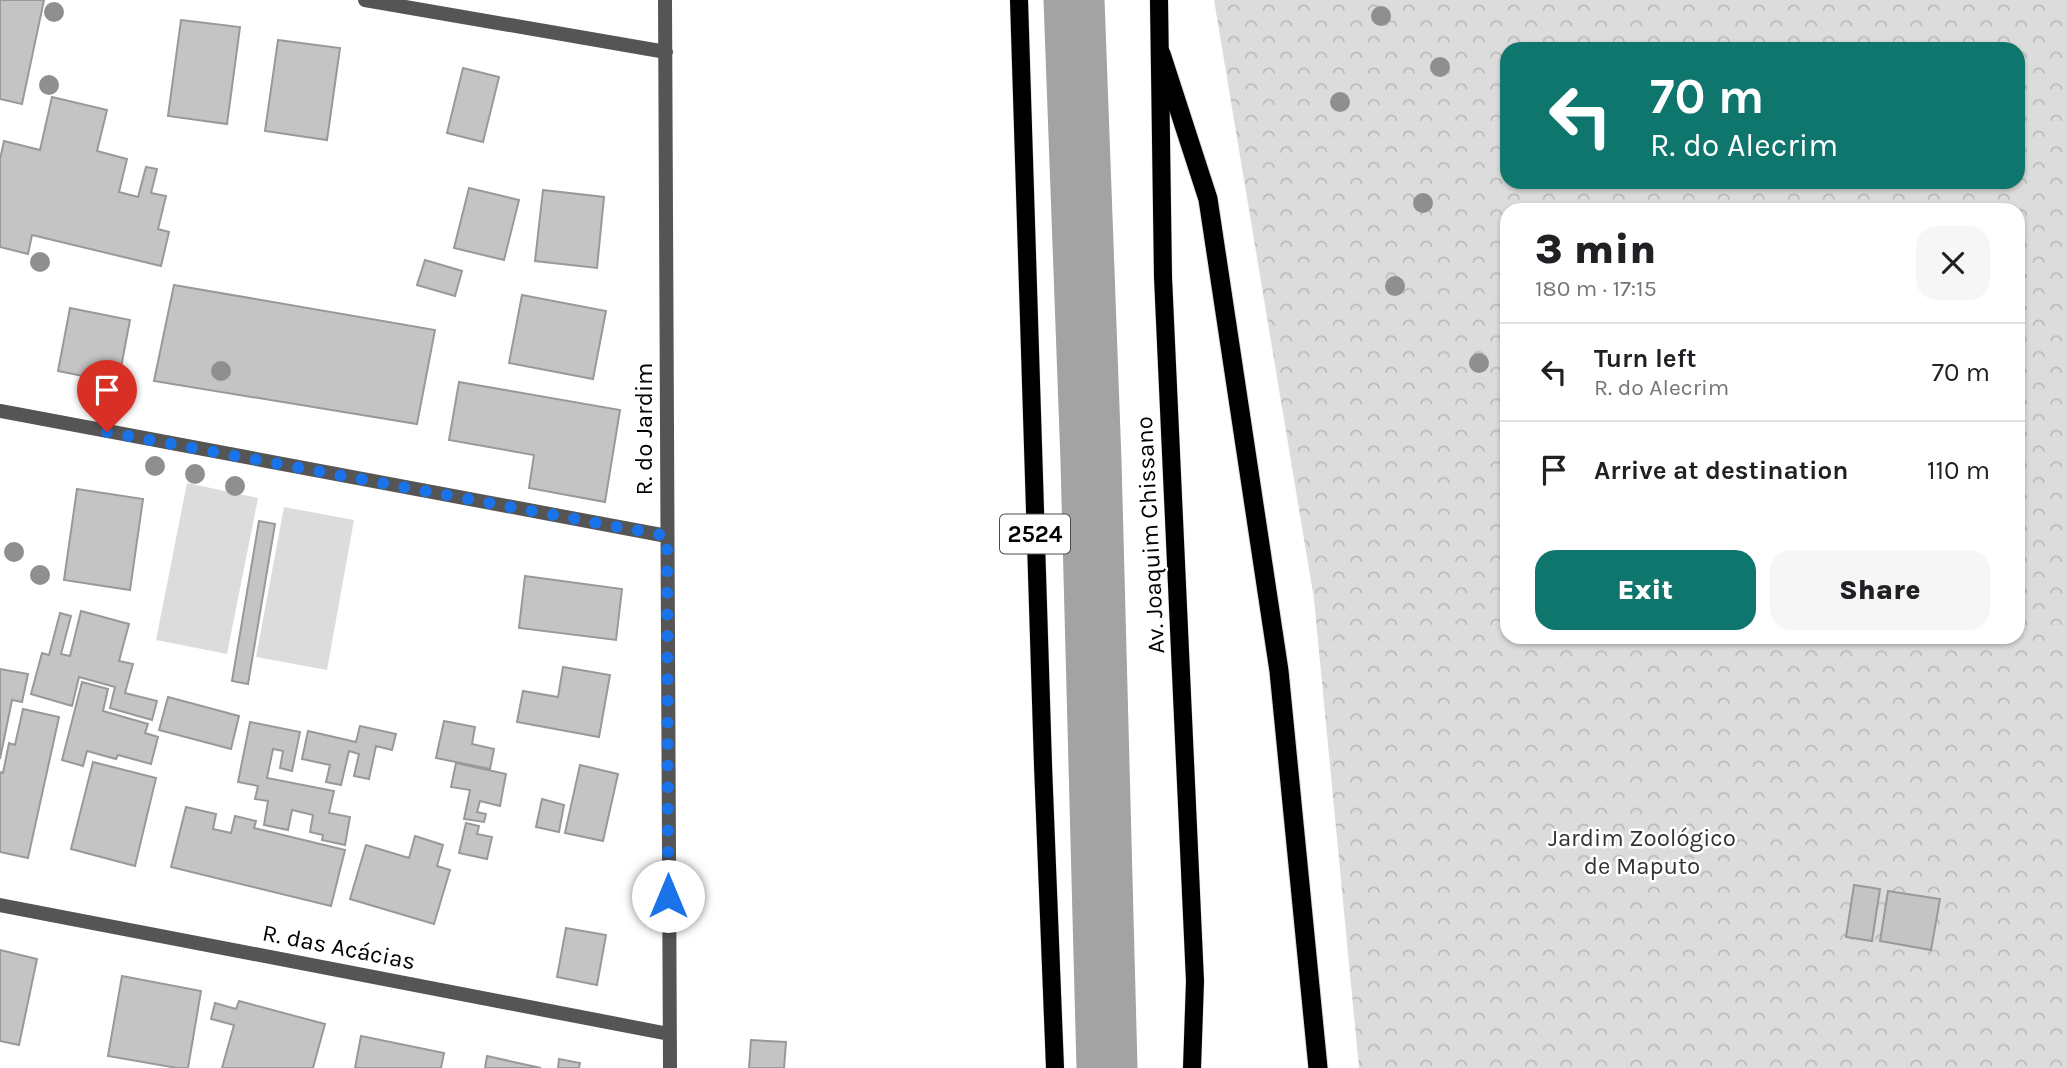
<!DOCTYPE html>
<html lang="en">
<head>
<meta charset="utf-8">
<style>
  body { margin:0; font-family:Karla,sans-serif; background:#f6f6f6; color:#202124; height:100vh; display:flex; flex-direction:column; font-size:26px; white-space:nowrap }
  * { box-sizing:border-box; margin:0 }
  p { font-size:23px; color:#757577 }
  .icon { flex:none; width:38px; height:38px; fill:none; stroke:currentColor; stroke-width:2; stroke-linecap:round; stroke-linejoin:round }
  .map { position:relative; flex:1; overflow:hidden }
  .panel { position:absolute; left:1500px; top:203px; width:525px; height:441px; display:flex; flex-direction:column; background:#fff; border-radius:21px; box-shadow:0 2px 5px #0004 }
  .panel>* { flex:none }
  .guide { position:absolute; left:1500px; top:42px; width:525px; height:147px; border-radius:21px; box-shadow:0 2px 5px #0004; background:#0f766e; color:#fff; overflow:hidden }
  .pin { position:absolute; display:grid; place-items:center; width:60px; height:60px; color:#fff; margin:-72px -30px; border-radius:50% 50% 50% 0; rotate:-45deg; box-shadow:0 0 7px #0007 }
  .pin .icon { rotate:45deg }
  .me { position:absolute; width:77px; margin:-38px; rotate:0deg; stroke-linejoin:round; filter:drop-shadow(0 0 5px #0008) }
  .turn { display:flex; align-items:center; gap:24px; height:147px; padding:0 35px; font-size:32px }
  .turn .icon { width:91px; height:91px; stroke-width:2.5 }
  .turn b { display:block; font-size:49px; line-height:60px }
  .round { display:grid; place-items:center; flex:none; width:74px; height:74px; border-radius:21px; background:#f6f6f6 }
  .overview { display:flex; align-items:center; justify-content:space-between; height:119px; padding:0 35px }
  h1 { font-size:42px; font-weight:800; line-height:52px }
  .action { display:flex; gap:14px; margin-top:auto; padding:14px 35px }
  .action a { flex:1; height:80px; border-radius:21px; background:#0f766e; color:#fff; font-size:28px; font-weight:800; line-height:80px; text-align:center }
  .action a+a { background:#f6f6f6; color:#202124 }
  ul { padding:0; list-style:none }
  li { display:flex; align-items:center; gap:21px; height:98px; padding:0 35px; border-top:2px solid #e0e0e0 }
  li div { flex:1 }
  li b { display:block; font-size:26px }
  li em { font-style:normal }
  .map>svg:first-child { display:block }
  .green { fill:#dcdcdc }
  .park { fill:url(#park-crowns); fill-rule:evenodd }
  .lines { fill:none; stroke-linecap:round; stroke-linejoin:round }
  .river { stroke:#a3a3a3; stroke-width:61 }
  .building { fill:#c4c4c4; stroke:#999; stroke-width:2 }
  .primary-casing { stroke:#dbdbdb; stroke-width:19 }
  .trunk-casing { stroke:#dbdbdb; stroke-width:21 }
  .minor { stroke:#555; stroke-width:14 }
  .primary { stroke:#000; stroke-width:18 }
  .trunk { stroke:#000; stroke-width:19 }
  .tree { fill:#8f8f8f }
  .route { stroke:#1a73e8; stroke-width:12; stroke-dasharray:0 21.6 }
  .labels { text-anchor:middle; stroke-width:5; stroke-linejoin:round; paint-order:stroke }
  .shield { fill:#fff; stroke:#4c4c4c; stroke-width:2 }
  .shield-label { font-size:23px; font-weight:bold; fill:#000 }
  .street-label { font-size:24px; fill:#000; stroke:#fff }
  .park-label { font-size:24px; fill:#333; stroke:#fff }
</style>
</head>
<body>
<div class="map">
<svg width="2067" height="1068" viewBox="0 0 2067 1068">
  <defs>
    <pattern id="park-crowns" width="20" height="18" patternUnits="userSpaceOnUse" patternTransform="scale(1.75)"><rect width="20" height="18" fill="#dcdcdc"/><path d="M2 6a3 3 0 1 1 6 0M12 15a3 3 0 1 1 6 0" fill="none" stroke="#bbb"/></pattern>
  </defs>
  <rect width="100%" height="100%" fill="#fff"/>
  <path class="green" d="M 187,483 L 258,498 L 227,654 L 156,640 Z
    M 284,507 L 354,520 L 327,670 L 256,657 Z"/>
  <path class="park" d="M 1214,0 L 2067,0 L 2067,1068 L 1359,1068 L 1314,599 ZM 1507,49 L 2018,49 L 2018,182 L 1507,182 ZM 1507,210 L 2018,210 L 2018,637 L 1507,637 Z"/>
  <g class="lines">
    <path class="river" d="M 1074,0 L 1091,461 L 1107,1068"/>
  </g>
  <path class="building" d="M 0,0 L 44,0 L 22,104 L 0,99 Z
    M 181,20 L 240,27 L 227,124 L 168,116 Z
    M 278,40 L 340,48 L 327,140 L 265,131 Z
    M 463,68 L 499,77 L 483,142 L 447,133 Z
    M 52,97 L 107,110 L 97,151 L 127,159 L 119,192 L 138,197 L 146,167 L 157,169 L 151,193 L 166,196 L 158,229 L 169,232 L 161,266 L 32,235 L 28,254 L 0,247 L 0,159 L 4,141 L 40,150 Z
    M 469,188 L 519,200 L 504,260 L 454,248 Z
    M 543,190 L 604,197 L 597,268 L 535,261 Z
    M 425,260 L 462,271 L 455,296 L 417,285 Z
    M 174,285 L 435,330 L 417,424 L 154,381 Z
    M 522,295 L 606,311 L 593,379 L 509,363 Z
    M 70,308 L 130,320 L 118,383 L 58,371 Z
    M 459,382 L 620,410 L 605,502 L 529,488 L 534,455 L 449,440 Z
    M 77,489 L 143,499 L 130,590 L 64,580 Z
    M 259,521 L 275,524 L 248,684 L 232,681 Z
    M 525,576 L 622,589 L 616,640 L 519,628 Z
    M 81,611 L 129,624 L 119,661 L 133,664 L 125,693 L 157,701 L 152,720 L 110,708 L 115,687 L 79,677 L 72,706 L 31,694 L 42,653 L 49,655 L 60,613 L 71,616 L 61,654 L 70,656 Z
    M 563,667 L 610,675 L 599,737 L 517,722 L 523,691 L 558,697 Z
    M 0,669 L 28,674 L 22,702 L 12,700 L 0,759 Z
    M 82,682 L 108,689 L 103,711 L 148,724 L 145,733 L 158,737 L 151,764 L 118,755 L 116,759 L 87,751 L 83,766 L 62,760 Z
    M 168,697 L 239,716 L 231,749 L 159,730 Z
    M 23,709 L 59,717 L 28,858 L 0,852 L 0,772 L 3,773 L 9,743 L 15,745 Z
    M 444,721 L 475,727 L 472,744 L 494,749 L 490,769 L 436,758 Z
    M 250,722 L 300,732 L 292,771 L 280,768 L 283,751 L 273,749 L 267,778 L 334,791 L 329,813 L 350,817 L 345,845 L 322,840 L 323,835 L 310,832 L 313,815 L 292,810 L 288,830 L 264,825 L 268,801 L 255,799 L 258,786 L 238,782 Z
    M 360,726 L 396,734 L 392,750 L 376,746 L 369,779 L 354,776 L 359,754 L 349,751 L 341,785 L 326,782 L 330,765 L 302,759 L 308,731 L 356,742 Z
    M 93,762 L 156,778 L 135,866 L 71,849 Z
    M 456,763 L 506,774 L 500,806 L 480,801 L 477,812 L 486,814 L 484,822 L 464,819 L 470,790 L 451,787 Z
    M 580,765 L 618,774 L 603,841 L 565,833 Z
    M 542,799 L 564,805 L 559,832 L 536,827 Z
    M 186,807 L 216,814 L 213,829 L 231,833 L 235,816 L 256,821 L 254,828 L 345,850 L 331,906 L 171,867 Z
    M 466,823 L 479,826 L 477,834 L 492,837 L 487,859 L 459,853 Z
    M 415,836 L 443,845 L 437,866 L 450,870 L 434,924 L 350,899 L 366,845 L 409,858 Z
    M 1854,885 L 1880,889 L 1872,941 L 1846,937 Z
    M 1888,891 L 1940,899 L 1931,950 L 1880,941 Z
    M 566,928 L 606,935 L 597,985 L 557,977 Z
    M 0,950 L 37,959 L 19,1045 L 0,1041 Z
    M 122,976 L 201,991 L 188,1068 L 177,1068 L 108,1056 Z
    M 239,1001 L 325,1024 L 313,1068 L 222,1068 L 234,1025 L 211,1019 L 215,1003 L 236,1009 Z
    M 361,1036 L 444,1053 L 441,1068 L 355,1068 Z
    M 751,1040 L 786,1042 L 784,1068 L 749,1068 Z
    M 487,1056 L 541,1068 L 485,1068 Z
    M 559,1059 L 580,1063 L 579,1068 L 558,1068 Z"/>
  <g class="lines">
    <g class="primary-casing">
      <path id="primary" d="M 1019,0 L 1043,765 L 1055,1068
        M 1159,0 L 1163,277 L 1195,981 L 1192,1068"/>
    </g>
    <g class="trunk-casing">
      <path id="trunk" d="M 1161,54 L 1208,199 L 1279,671 L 1318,1068"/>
    </g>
    <path class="minor" d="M 365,0 L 666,52
      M 665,0 L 670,1068
      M 0,411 L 667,536
      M 0,905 L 669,1034"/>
    <use href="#primary" class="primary"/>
    <use href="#trunk" class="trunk"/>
  </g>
  <g class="tree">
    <circle cx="54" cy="12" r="10"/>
    <circle cx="1381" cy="16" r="10"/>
    <circle cx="1440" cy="67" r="10"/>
    <circle cx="49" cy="85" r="10"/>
    <circle cx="1340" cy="102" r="10"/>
    <circle cx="1423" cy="203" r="10"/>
    <circle cx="40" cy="262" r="10"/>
    <circle cx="1395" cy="286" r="10"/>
    <circle cx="1479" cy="363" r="10"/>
    <circle cx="221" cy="371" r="10"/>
    <circle cx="155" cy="466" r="10"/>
    <circle cx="195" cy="474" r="10"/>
    <circle cx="235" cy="486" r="10"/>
    <circle cx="14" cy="552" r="10"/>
    <circle cx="40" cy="575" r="10"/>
  </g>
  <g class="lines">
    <path class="route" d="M 107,432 L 667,536 L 668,896"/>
  </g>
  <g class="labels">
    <rect class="shield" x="1000" y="514.5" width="70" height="39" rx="5"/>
    <g class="shield-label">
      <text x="1035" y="542">2524</text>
    </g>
    <g class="street-label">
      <text transform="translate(644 429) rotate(-90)" y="8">R. do Jardim</text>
      <text transform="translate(1150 535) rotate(-93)" y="8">Av. Joaquim Chissano</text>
      <text transform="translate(339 947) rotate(11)" y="8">R. das Acácias</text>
    </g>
    <g class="park-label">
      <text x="1642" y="846">Jardim Zoológico<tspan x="1642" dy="28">de Maputo</tspan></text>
    </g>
  </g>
</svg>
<div class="pin" style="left:107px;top:432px;background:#d93025"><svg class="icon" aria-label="arrive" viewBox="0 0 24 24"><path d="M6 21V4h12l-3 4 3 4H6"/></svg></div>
<svg class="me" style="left:668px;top:896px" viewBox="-20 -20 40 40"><circle r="19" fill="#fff"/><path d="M0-13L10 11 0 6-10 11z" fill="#1a73e8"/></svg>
<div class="guide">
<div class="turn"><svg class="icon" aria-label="left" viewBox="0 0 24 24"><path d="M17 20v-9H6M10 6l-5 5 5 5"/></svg><div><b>70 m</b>R. do Alecrim</div></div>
</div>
<section class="panel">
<div class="overview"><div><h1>3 min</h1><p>180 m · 17:15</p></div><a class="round"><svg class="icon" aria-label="close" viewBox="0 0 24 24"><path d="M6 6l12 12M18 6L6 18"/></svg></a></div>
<ul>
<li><svg class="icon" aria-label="left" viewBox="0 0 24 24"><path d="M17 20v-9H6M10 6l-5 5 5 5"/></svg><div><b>Turn left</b><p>R. do Alecrim</p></div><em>70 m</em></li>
<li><svg class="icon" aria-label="arrive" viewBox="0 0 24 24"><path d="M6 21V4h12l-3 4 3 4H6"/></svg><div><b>Arrive at destination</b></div><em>110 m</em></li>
</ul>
<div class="action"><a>Exit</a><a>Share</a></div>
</section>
</div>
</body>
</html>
